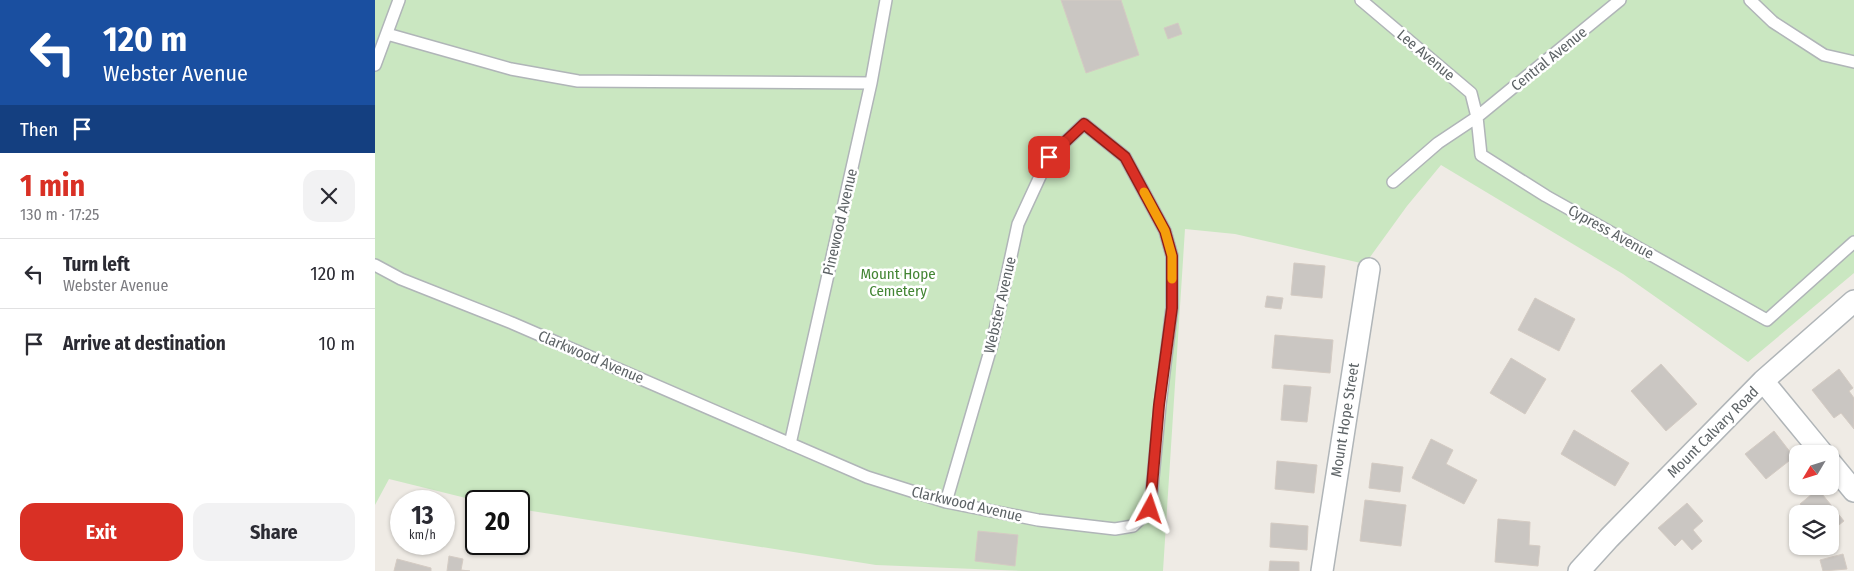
<!DOCTYPE html>
<html lang="en">
<head>
<meta charset="utf-8">
<style>
  body { margin:0; font-family:"Fira Sans Condensed",sans-serif; background:#f2f2f3; color:#2b2b33; height:100vh; display:flex; flex-direction:column; font-size:19px; white-space:nowrap }
  * { box-sizing:border-box; margin:0 }
  p { font-size:16px; color:#7c7c81 }
  .icon { flex:none; width:28px; height:28px; fill:none; stroke:currentColor; stroke-width:2; stroke-linecap:round; stroke-linejoin:round }
  .map { position:relative; flex:1; overflow:hidden }
  .details { display:flex; flex-direction:column; background:#fff; width:375px }
  .details>* { flex:none }
  .top-card { background:#1a4fa0; color:#fff; overflow:hidden }
  .needle { width:32px; rotate:232deg }
  .tools { position:absolute; left:1414px; top:445px; display:grid; gap:10px }
  .tools a { display:grid; place-items:center; width:50px; height:50px; border-radius:10px; background:#fff; box-shadow:0 1px 4px #0004; font-size:25px }
  .speed { position:absolute; left:15px; top:490px; display:flex; gap:10px; font-size:25px; font-weight:700; text-align:center }
  .speed>* { display:grid; place-content:center; width:65px; height:65px; border-radius:50%; background:#fff; box-shadow:0 1px 4px #0004; line-height:1 }
  .speed small { font-size:12px; font-weight:400 }
  .speed .limit { border:2px solid #111; border-radius:8px; background:#fff; color:#111 }
  .pin { position:absolute; display:grid; place-items:center; width:42px; height:42px; color:#fff; margin:-21px; border-radius:10px; box-shadow:0 2px 8px #0006 }
  .me { position:absolute; width:55px; margin:-28px; rotate:5deg; stroke-linejoin:round; filter:drop-shadow(0 0 4px #0008) }
  .turn { display:flex; align-items:center; gap:18px; height:105px; padding:0 20px; font-size:22px }
  .turn .icon { width:65px; height:65px; stroke-width:2.5 }
  .turn b { display:block; font-size:35px; line-height:42px }
  .then { display:flex; align-items:center; height:48px; padding:0 20px; background:#0003; gap:10px; font-size:19px }
  .round { display:grid; place-items:center; flex:none; width:52px; height:52px; border-radius:15px; background:#f2f2f3 }
  .headline { display:flex; align-items:center; justify-content:space-between; height:85px; padding:0 20px }
  h1 { font-size:30px; font-weight:700; line-height:38px; color:#d93025 }
  .cta { display:flex; gap:10px; margin-top:auto; padding:10px 20px }
  .cta a { flex:1; height:58px; border-radius:15px; background:#d93025; color:#fff; font-size:20px; font-weight:700; line-height:58px; text-align:center }
  .cta a+a { background:#f2f2f3; color:#2b2b33 }
  ul { padding:0; list-style:none }
  li { display:flex; align-items:center; gap:15px; height:70px; padding:0 20px; border-top:1px solid #e1e1e2 }
  li div { flex:1 }
  li b { display:block; font-size:19px }
  li em { font-style:normal }
  main { display:flex; flex:1; min-height:0 }
  .map>svg:first-child { display:block }
  .green { fill:#cae7c1 }
  .building { fill:#cac6c2; stroke:#d4cbc3 }
  .lines { fill:none; stroke-linecap:round; stroke-linejoin:round }
  .service-casing { stroke:#b0b5b8; stroke-width:14 }
  .minor-casing { stroke:#b0b5b8; stroke-width:24 }
  .service { stroke:#fff; stroke-width:11 }
  .minor { stroke:#fff; stroke-width:21 }
  .route-casing { stroke:#8d1f18; stroke-width:12 }
  .route { stroke:#d93025; stroke-width:9 }
  .slow { stroke:#f59e0b; stroke-width:9 }
  .labels { text-anchor:middle; stroke-width:5; stroke-linejoin:round; paint-order:stroke }
  .street-label { font-size:15px; fill:#5d6366; stroke:#fff }
  .park-label { font-size:15px; fill:#438534; stroke:#fff }
</style>
</head>
<body>
<main>
<section class="details">
<div class="top-card">
<div class="turn"><svg class="icon" aria-label="left" viewBox="0 0 24 24"><path d="M17 20v-9H6M10 6l-5 5 5 5"/></svg><div><b>120 m</b>Webster Avenue</div></div>
<div class="then">Then<svg class="icon" aria-label="arrive" viewBox="0 0 24 24"><path d="M6 21V4h12l-3 4 3 4H6"/></svg></div>
</div>
<div class="headline"><div><h1>1 min</h1><p>130 m · 17:25</p></div><a class="round"><svg class="icon" aria-label="close" viewBox="0 0 24 24"><path d="M6 6l12 12M18 6L6 18"/></svg></a></div>
<ul>
<li><svg class="icon" aria-label="left" viewBox="0 0 24 24"><path d="M17 20v-9H6M10 6l-5 5 5 5"/></svg><div><b>Turn left</b><p>Webster Avenue</p></div><em>120 m</em></li>
<li><svg class="icon" aria-label="arrive" viewBox="0 0 24 24"><path d="M6 21V4h12l-3 4 3 4H6"/></svg><div><b>Arrive at destination</b></div><em>10 m</em></li>
</ul>
<div class="cta"><a>Exit</a><a>Share</a></div>
</section>
<div class="map">
<svg width="1479" height="571" viewBox="0 0 1479 571">
  <rect width="100%" height="100%" fill="#efebe5"/>
  <path class="green" d="M 0,0 L 1479,0 L 1479,273 L 1373,362 L 1248,274 L 1066,165 L 1032,206 L 990,264 L 860,234 L 810,229 L 788,571 L 647,571 L 501,565 L 144,509 L 144,501 L 103,501 L 14,479 L 0,505 Z"/>
  <path class="building" d="M 686,0 L 746,0 L 764,55 L 711,73 Z
    M 803,23 L 807,34 L 793,39 L 789,28 Z
    M 919,263 L 950,266 L 947,298 L 916,295 Z
    M 892,296 L 908,298 L 906,309 L 890,307 Z
    M 1160,298 L 1200,319 L 1184,351 L 1143,330 Z
    M 900,335 L 958,340 L 955,373 L 897,368 Z
    M 1136,358 L 1171,379 L 1150,414 L 1115,393 Z
    M 1286,364 L 1322,404 L 1291,431 L 1256,391 Z
    M 1464,369 L 1478,388 L 1474,391 L 1479,398 L 1479,429 L 1466,413 L 1459,418 L 1437,390 Z
    M 909,385 L 936,387 L 932,422 L 906,420 Z
    M 1199,430 L 1254,463 L 1240,486 L 1186,454 Z
    M 1399,431 L 1419,457 L 1391,479 L 1370,454 Z
    M 1056,439 L 1078,450 L 1071,464 L 1102,480 L 1089,504 L 1037,478 Z
    M 902,461 L 942,465 L 939,493 L 900,489 Z
    M 997,463 L 1028,467 L 1025,492 L 994,488 Z
    M 1443,489 L 1469,521 L 1455,532 L 1455,514 L 1432,514 L 1425,504 Z
    M 990,500 L 1031,505 L 1026,546 L 985,541 Z
    M 1312,503 L 1328,521 L 1318,530 L 1327,541 L 1317,550 L 1307,539 L 1300,546 L 1283,528 Z
    M 1123,519 L 1155,522 L 1154,545 L 1165,546 L 1163,566 L 1120,562 Z
    M 896,523 L 933,526 L 932,550 L 895,547 Z
    M 603,531 L 643,535 L 640,566 L 600,561 Z
    M 1468,554 L 1472,569 L 1448,571 L 1445,560 Z
    M 74,556 L 88,559 L 86,570 L 95,571 L 72,571 Z
    M 22,559 L 56,568 L 56,571 L 19,571 Z
    M 895,561 L 924,562 L 924,571 L 894,571 Z"/>
  <g class="lines">
    <g class="service-casing">
      <path id="service" d="M 986,0 L 1096,93 L 1102,117 L 1106,155 L 1171,196 L 1392,320 L 1479,242
        M 1375,0 L 1398,22 L 1449,55 L 1479,62
        M 12,34 L 136,69 L 203,81 L 496,83
        M 0,65 L 24,0
        M 1018,182 L 1063,143 L 1102,117 L 1245,0
        M 0,265 L 26,279 L 137,323 L 492,477 L 571,502 L 663,520 L 740,529 L 758,526 L 775,509 L 785,405 L 797,308 L 797,256 L 790,231 L 750,157 L 709,124 L 674,157 L 643,224 L 617,344 L 571,502
        M 415,444 L 496,83 L 511,0"/>
    </g>
    <g class="minor-casing">
      <path id="minor" d="M 1388,381 L 1448,454
        M 1455,462 L 1479,491
        M 947,571 L 994,269
        M 1204,571 L 1234,538 L 1388,381 L 1479,301"/>
    </g>
    <use href="#service" class="service"/>
    <use href="#minor" class="minor"/>
  </g>
  <g class="lines">
    <g class="route-casing">
      <path id="route" d="M 674,157 L 709,124 L 750,157 L 790,231 L 797,256 L 797,308 L 784,405 L 775,509"/>
    </g>
    <use href="#route" class="route"/>
    <path class="slow" d="M 769,192 L 790,231 L 797,256 L 797,279"/>
  </g>
  <g class="labels">
    <g class="street-label">
      <text transform="translate(1051 55) rotate(40)" y="5">Lee Avenue</text>
      <text transform="translate(1174 59) rotate(-39)" y="5">Central Avenue</text>
      <text transform="translate(465 222) rotate(-77)" y="5">Pinewood Avenue</text>
      <text transform="translate(1236 232) rotate(29)" y="5">Cypress Avenue</text>
      <text transform="translate(625 305) rotate(-77)" y="5">Webster Avenue</text>
      <text transform="translate(216 357) rotate(23)" y="5">Clarkwood Avenue</text>
      <text transform="translate(970 420) rotate(-81)" y="5">Mount Hope Street</text>
      <text transform="translate(1338 432) rotate(-45)" y="5">Mount Calvary Road</text>
      <text transform="translate(592 504) rotate(13)" y="5">Clarkwood Avenue</text>
    </g>
    <g class="park-label">
      <text x="523" y="279">Mount Hope<tspan x="523" dy="17">Cemetery</tspan></text>
    </g>
  </g>
</svg>
<div class="tools">
<a><svg class="needle" viewBox="-14 -14 28 28"><path d="M0-13l5 13h-10z" fill="#e53935"/><path d="M0 13l5-13h-10z" fill="#7c7c81"/></svg></a>
<a><svg class="icon" aria-label="layers" viewBox="0 0 24 24"><path d="M12 4l9 5-9 5-9-5zM3 14l9 5 9-5"/></svg></a>
</div>
<div class="speed"><div>13<small>km/h</small></div><div class="limit">20</div></div>
<div class="pin" style="left:674px;top:157px;background:#d93025"><svg class="icon" aria-label="arrive" viewBox="0 0 24 24"><path d="M6 21V4h12l-3 4 3 4H6"/></svg></div>
<svg class="me" style="left:775px;top:509px" viewBox="-20 -20 40 40"><path d="M0-17L14 15 0 8-14 15z" fill="#d93025" stroke="#fff" stroke-width="4"/></svg>
</div>
</main>
</body>
</html>
